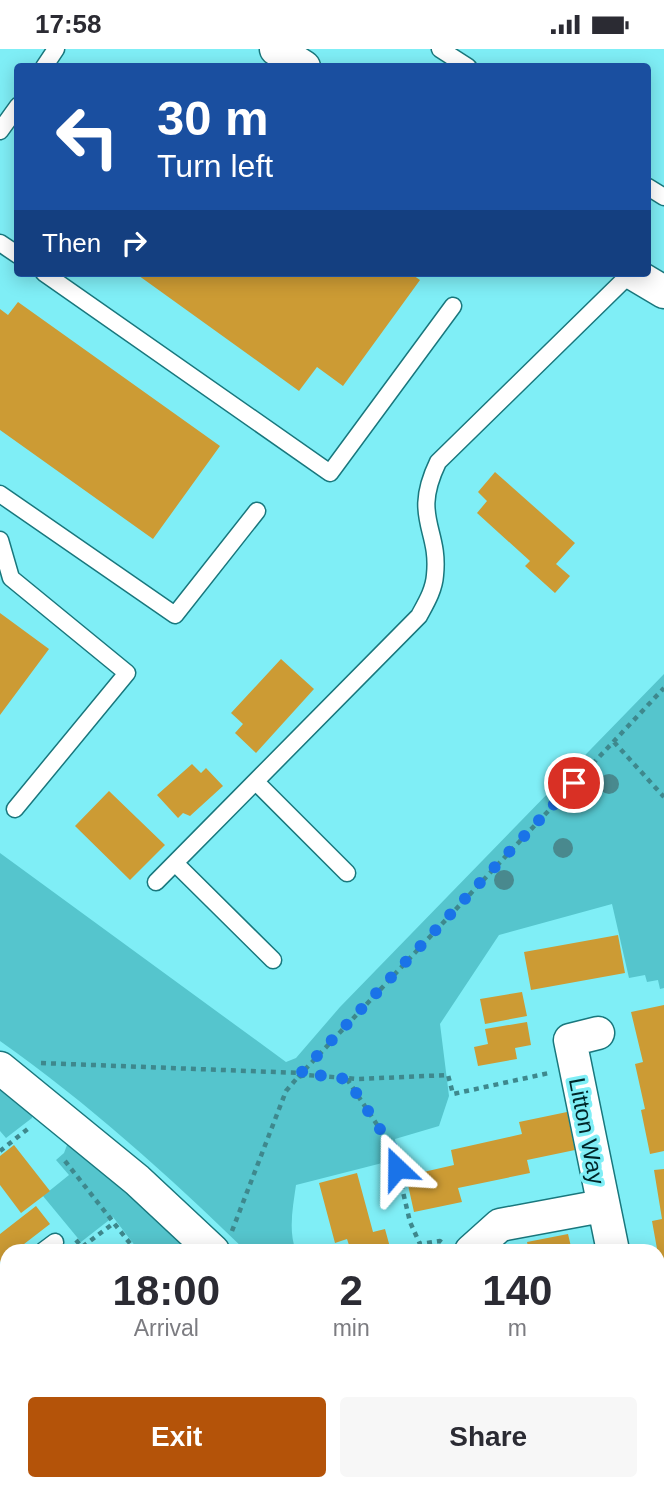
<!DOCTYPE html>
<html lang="en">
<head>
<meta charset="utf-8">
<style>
  body { margin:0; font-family:Arial,sans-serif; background:#f7f7f7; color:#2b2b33; height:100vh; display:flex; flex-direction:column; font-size:26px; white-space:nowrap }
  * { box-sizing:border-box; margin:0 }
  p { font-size:23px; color:#7c7c81 }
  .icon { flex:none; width:38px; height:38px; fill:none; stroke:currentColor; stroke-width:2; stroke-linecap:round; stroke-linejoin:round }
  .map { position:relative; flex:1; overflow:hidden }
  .drawer { position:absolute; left:0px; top:1195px; width:665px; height:247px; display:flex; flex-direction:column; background:#fff; border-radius:21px 21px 0 0; box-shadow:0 4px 18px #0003 }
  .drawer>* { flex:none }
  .hud { position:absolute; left:14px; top:14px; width:637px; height:214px; border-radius:7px; box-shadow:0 4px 18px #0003; background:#1a4fa0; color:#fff; overflow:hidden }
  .pin { position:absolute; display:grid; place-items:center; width:60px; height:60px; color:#fff; margin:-30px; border:4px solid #fff; border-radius:50%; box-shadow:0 2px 7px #0007 }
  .me { position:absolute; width:77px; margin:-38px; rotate:337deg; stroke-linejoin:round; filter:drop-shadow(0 0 5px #0008) }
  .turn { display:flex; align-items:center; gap:24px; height:147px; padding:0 28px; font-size:32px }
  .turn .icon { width:91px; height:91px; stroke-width:2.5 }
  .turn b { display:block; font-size:49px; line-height:60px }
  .then { display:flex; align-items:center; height:66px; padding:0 28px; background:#0003; gap:14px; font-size:26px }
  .eta { display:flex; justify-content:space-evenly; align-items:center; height:119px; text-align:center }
  .eta b { font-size:42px; font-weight:800; line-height:49px }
  .action { display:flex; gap:14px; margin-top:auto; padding:14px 28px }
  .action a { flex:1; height:80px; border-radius:7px; background:#b45309; color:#fff; font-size:28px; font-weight:800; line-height:80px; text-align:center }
  .action a+a { background:#f7f7f7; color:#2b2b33 }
  .status { display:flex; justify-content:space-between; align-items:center; height:49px; padding:0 35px; background:#fff; direction:ltr }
  .status svg { height:19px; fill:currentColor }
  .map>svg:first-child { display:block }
  .green { fill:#55c5cd }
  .building { fill:#cc9b34 }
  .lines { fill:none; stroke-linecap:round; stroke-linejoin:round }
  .service-casing { stroke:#19777d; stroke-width:19 }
  .minor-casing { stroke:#19777d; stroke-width:35 }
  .path { stroke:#3e888d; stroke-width:4.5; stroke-dasharray:5 5; stroke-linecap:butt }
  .service { stroke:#fff; stroke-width:16 }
  .minor { stroke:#fff; stroke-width:32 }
  .tree { fill:#49898e }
  .route { stroke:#1a73e8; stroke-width:12; stroke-dasharray:0 21.6 }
  .labels { text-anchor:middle; stroke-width:7; stroke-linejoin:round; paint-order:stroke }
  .street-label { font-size:23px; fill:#002528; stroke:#7feef6 }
</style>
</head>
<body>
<div class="status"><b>17:58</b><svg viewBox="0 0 49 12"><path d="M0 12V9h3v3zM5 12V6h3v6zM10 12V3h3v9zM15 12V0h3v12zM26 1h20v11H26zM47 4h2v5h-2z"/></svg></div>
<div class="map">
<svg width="664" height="1441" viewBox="0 0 664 1441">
  <rect width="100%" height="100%" fill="#7feef6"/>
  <path class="green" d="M 664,625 L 664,939 L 660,940 L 658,931 L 647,933 L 645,926 L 629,929 L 612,855 L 499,886 L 440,975 L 449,1047 L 439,1077 L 395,1090 L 398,1110 L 296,1136 C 293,1157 288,1182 296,1202 L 246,1202 C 169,1127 88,1054 0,992 L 0,804 L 286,1013 L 296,1009 L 340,958 Z
    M 0,1039 L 32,1065 L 32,1069 L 6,1089 L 0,1082 Z
    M 69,1091 L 190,1202 L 139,1202 L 113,1168 L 81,1193 L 43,1147 L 69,1126 L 56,1111 L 64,1104 Z"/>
  <path class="building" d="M 135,224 L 410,224 L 420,231 L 343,337 L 317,318 L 299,342 Z
    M 18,253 L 220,397 L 153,490 L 0,381 L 0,260 L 8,266 Z
    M 495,423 L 575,494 L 556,515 L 570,527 L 555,544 L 525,517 L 530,512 L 477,464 L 487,452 L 478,443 Z
    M 0,564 L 49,600 L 0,666 Z
    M 281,610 L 314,640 L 256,704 L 235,684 L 243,675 L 231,664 Z
    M 192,715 L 201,724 L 206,719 L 223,737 L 190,767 L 183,764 L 178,769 L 157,746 Z
    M 109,742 L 165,796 L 130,831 L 75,777 Z
    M 618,886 L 625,924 L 531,941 L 524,903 Z
    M 522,943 L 527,967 L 485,975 L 480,950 Z
    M 664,956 L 664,1102 L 650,1105 L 641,1061 L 645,1060 L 635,1015 L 643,1013 L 631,963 Z
    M 527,973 L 531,996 L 515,999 L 517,1010 L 478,1017 L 474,998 L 488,995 L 485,980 Z
    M 567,1063 L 575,1101 L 527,1111 L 530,1124 L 458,1139 L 462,1153 L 414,1163 L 406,1127 L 454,1116 L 451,1101 L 522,1085 L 519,1073 Z
    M 14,1096 L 50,1142 L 21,1164 L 0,1136 L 0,1107 Z
    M 664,1120 L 664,1233 L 663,1233 L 652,1172 L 662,1170 L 654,1121 Z
    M 357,1124 L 373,1183 L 385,1180 L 391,1202 L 351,1202 L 347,1190 L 335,1194 L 319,1134 Z
    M 36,1157 L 50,1175 L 15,1202 L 7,1202 L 7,1208 L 0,1213 L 0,1185 Z
    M 568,1185 L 572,1202 L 529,1202 L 527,1193 Z
    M 7,1363 L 7,1422 L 0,1427 L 0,1368 Z
    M 256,1435 L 306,1435 L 298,1441 L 261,1441 Z
    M 508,1435 L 548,1435 L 550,1441 L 509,1441 Z"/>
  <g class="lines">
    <g class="service-casing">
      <path id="service" d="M 440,0 L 468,18
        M 44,18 L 56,0
        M 0,82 L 18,57
        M 648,138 L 664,148
        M 0,194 L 18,206
        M 44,224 L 330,424 L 453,257
        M 0,445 L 175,566 L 257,462
        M 0,491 L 11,529 L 127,624 L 15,760
        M 256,733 L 347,824
        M 175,814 L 273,911
        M 156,833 L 419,567 C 426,554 434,541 435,526 C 440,479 411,469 438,413 L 631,224
        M 43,1202 L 55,1193
        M 0,1235 L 7,1230"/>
    </g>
    <g class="minor-casing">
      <path id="minor" d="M 276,0 L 304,18
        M 632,224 L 664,243
        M 598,984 L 570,991 L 613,1202
        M 0,1019 L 137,1131 L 213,1202
        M 471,1202 L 500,1176 L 602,1157
        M 0,1284 L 3,1288
        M 658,1332 L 664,1335
        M 189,1435 L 194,1441
        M 429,1435 L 433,1441
        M 70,1441 L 74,1435"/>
    </g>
    <path class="path" d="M 614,693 L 664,748
      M 41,1014 L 301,1024
      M 298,1028 L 664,639
      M 347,1030 L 393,1100 L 410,1173 L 420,1195 L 440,1192 L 445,1196
      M 0,1102 L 29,1079
      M 65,1112 L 136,1202
      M 232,1182 L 286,1042 L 298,1028 L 306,1026 L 359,1030 L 448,1026 L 453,1045 L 549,1024
      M 76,1191 L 82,1198 L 114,1174
      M 658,1247 L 664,1245
      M 127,1441 L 133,1435"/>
    <use href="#service" class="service"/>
    <use href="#minor" class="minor"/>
  </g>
  <g class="tree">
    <circle cx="609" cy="735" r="10"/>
    <circle cx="581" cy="752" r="10"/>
    <circle cx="563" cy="799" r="10"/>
    <circle cx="504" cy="831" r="10"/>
  </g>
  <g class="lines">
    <path class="route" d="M 397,1119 L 393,1100 L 347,1030 L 301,1024 L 574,734"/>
  </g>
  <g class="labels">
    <g class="street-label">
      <text transform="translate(587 1082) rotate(79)" y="8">Litton Way</text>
    </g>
  </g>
</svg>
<div class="pin" style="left:574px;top:734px;background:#d93025"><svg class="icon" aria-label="arrive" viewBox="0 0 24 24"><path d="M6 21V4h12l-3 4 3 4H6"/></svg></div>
<svg class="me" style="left:397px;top:1119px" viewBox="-20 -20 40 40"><path d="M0-17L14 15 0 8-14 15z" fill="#1a73e8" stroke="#fff" stroke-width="4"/></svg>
<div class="hud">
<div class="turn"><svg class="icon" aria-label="left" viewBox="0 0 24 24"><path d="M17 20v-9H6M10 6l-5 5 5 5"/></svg><div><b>30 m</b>Turn left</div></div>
<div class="then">Then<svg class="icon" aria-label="right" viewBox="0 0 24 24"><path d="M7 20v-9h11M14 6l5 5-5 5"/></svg></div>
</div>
<section class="drawer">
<div class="eta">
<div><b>18:00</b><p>Arrival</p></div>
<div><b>2</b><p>min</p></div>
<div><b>140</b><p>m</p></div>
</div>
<div class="action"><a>Exit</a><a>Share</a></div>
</section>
</div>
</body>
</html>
